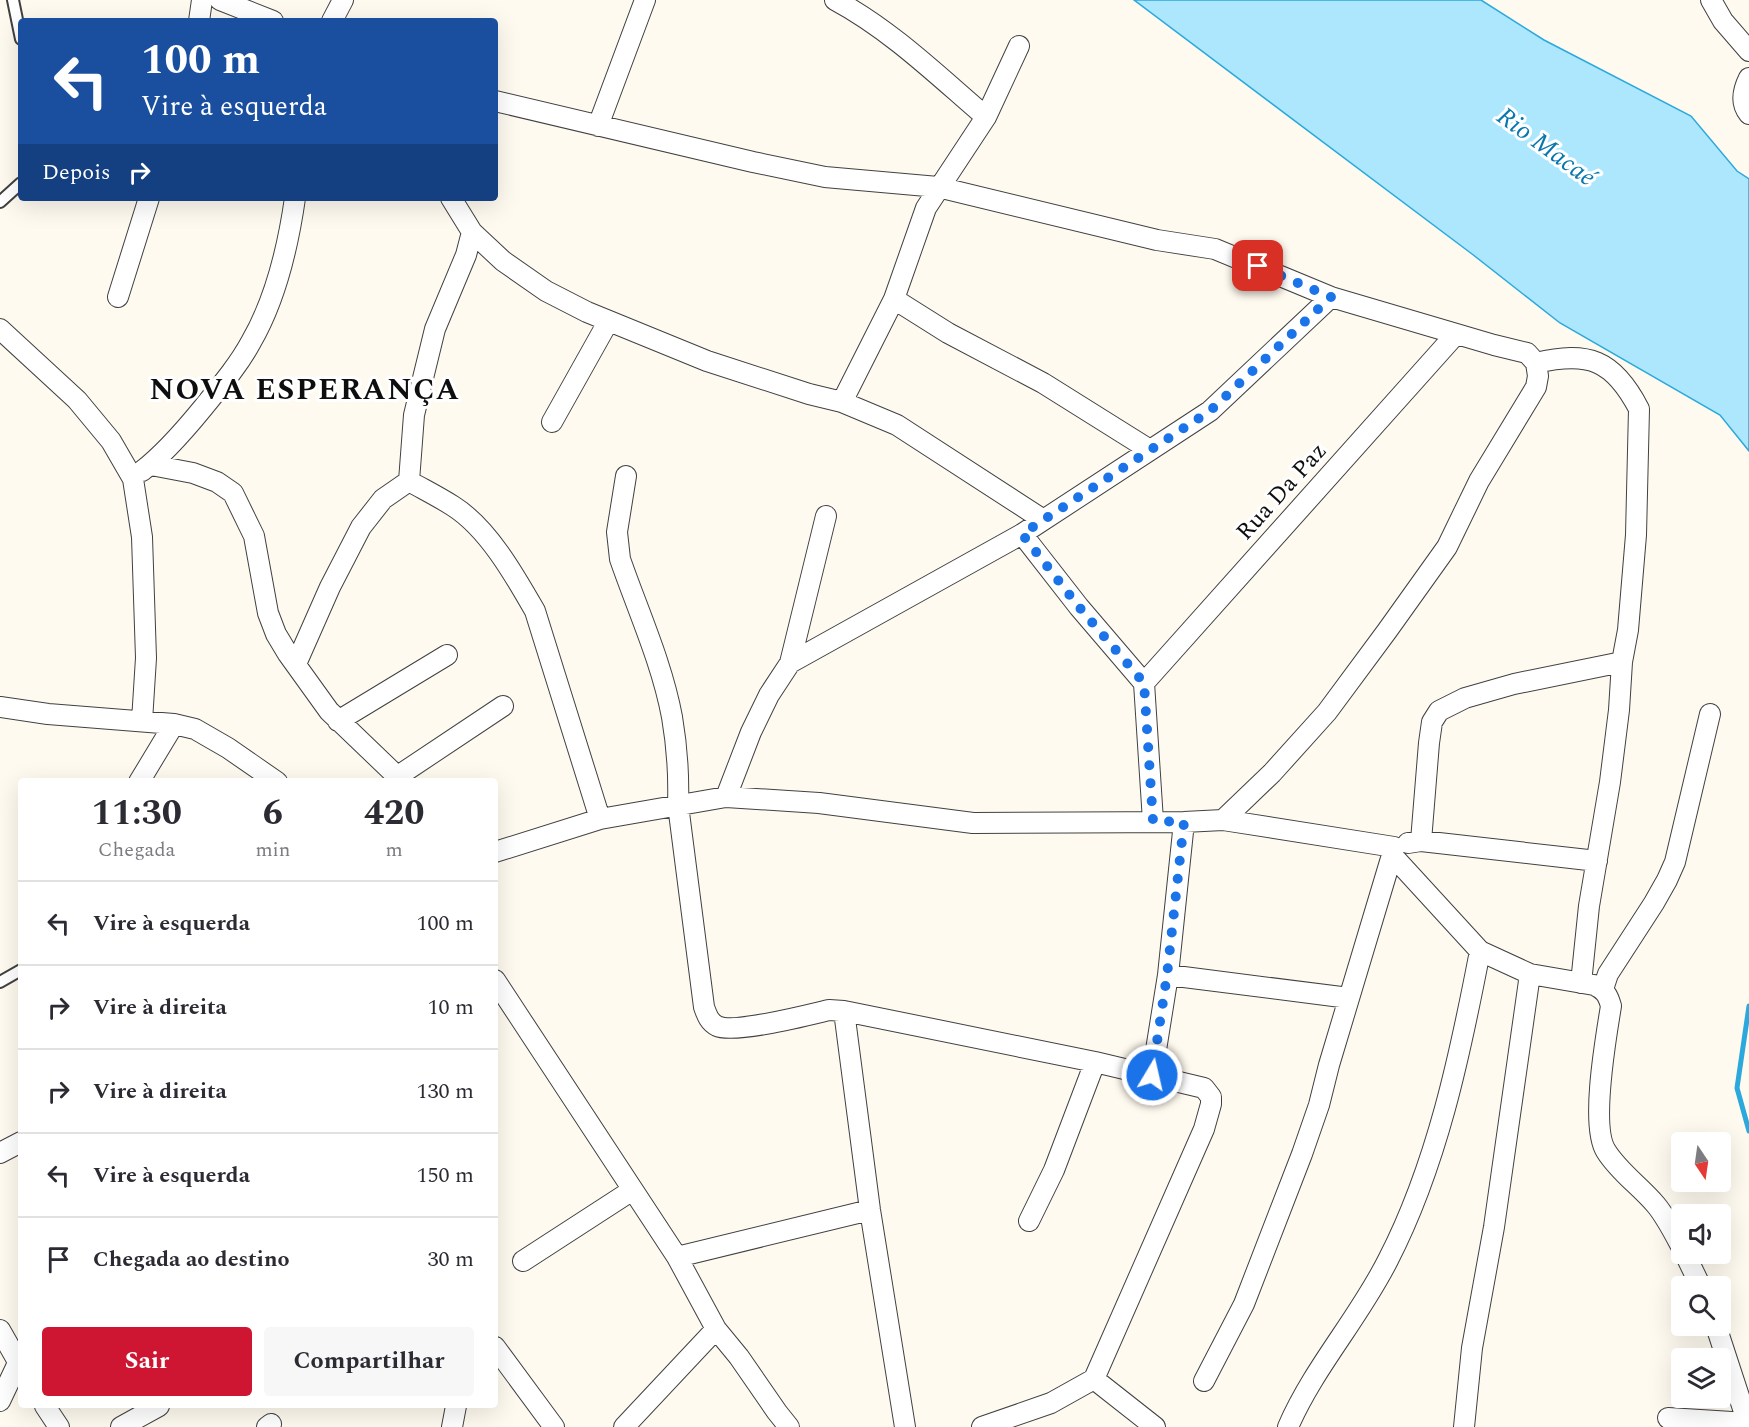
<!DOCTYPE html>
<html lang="pt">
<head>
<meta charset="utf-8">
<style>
  body { margin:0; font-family:Spectral,serif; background:#f7f7f7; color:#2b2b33; height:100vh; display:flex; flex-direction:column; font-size:22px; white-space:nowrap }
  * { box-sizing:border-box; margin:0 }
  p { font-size:20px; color:#7c7c81 }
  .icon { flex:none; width:33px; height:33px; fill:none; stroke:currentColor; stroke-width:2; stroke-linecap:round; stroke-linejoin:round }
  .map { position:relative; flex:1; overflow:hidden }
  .details { position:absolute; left:18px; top:778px; width:480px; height:630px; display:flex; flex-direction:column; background:#fff; border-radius:6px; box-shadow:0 6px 24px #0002 }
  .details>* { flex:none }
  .top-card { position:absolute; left:18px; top:18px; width:480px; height:183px; border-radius:6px; box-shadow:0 6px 24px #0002; background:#1a4fa0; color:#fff; overflow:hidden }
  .needle { width:39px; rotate:167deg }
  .buttons { position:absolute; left:1671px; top:1132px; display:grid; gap:12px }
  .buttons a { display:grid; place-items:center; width:60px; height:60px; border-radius:6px; background:#fff; box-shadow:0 6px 24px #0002; font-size:30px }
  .pin { position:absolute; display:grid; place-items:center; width:51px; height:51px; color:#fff; margin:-26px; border-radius:12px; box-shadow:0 3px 9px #0006 }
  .me { position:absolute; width:66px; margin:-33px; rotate:9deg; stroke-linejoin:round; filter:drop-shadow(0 0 4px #0008) }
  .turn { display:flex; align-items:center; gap:21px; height:126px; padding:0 24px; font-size:27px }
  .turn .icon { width:78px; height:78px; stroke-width:2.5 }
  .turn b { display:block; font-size:42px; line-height:51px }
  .then { display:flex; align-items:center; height:57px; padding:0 24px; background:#0003; gap:12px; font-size:22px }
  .eta { display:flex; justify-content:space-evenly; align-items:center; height:102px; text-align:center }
  .eta b { font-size:36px; font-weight:700; line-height:42px }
  .action { display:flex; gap:12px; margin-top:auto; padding:12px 24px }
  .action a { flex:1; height:69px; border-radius:6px; background:#ce1632; color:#fff; font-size:24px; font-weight:700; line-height:69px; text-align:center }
  .action a+a { background:#f7f7f7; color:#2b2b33 }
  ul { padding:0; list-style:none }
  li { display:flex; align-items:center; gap:18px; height:84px; padding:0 24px; border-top:2px solid #e1e1e2 }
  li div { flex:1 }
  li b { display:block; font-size:22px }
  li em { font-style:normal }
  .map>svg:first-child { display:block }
  .water { fill:#ade7fd; stroke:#2ba9dc; stroke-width:1.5 }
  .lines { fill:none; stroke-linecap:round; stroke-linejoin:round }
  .stream { stroke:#2ba9dc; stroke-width:5 }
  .lane-casing { stroke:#414141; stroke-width:14 }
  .street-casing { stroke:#414141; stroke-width:22 }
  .lane { stroke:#fff; stroke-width:10 }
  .street { stroke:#fff; stroke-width:20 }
  .route { stroke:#1a73e8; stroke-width:10; stroke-dasharray:0 18 }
  .labels { text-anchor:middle; stroke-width:6; stroke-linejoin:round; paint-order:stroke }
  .street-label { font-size:24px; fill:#0e0e0e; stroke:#fff }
  .water-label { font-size:26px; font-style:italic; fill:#0877ae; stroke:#fff }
  .district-label { font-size:30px; font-weight:bold; letter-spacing:1.5px; fill:#0e0e0e; stroke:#fff }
</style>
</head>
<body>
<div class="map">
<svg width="1749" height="1427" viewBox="0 0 1749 1427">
  <rect width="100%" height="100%" fill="#fffaef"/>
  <path class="water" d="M 1134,0 L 1481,0 L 1544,40 L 1691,116 L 1737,171 L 1749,179 L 1749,451 L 1720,415 L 1560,323 L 1472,254 Z"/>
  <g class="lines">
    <path class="stream" d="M 1749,1006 L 1737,1088 L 1749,1131"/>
    <g class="lane-casing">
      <path id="lane" d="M 13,0 L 21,39
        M 0,202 L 21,183
        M 0,982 L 21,970"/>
    </g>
    <g class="street-casing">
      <path id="street" d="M 220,0 L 273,21
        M 835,0 C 891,30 938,76 986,117
        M 1711,0 L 1723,21 L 1749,51
        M 199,21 L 202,0
        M 332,21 L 343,0
        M 1749,78 C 1743,90 1740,103 1749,114
        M 495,101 L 753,162 L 825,177 L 938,187 L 1157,240 L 1215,249 L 1331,297 L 1494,345 L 1527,353 L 1536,363 L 1538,376 L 1536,387 L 1479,481 L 1447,547 L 1387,631 L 1327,712 L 1272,773 L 1223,820
        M 598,126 L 645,0
        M 451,198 L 472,232 L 503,261 L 546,291 L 587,312 L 707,361 L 809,394 L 842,402 L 897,425 L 1042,519
        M 118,297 L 149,198
        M 894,299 L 948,333 L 1043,383 L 1150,450
        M 0,329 L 77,400 L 111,441 L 133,479 L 142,537 L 146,658 L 142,721
        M 1536,363 C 1588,351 1613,359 1639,409 L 1636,535 L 1628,630 L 1622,662 L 1619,710 L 1610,782 L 1589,906 L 1581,983
        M 842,402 L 894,299 L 926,208 L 986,117 L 1019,46
        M 552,422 L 608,322
        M 151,465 L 193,473 L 217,482 L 233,493 L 254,536 L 268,613 L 276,634 L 288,654 L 329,711 L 403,782
        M 142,471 C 164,454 184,431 202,409 C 219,388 238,366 251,342 C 276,299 288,247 295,198
        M 626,476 L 617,532 L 620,559 C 638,611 662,663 672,717 C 677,746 679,775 678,805 L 704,1007 C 707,1015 709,1022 717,1026 C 734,1034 808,1015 829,1010 L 844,1011 L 1095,1062 L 1204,1088 L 1211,1097 L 1211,1104 L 1204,1129 L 1094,1379 L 1051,1403 L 982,1427
        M 409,481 C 423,489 439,497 453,506 C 488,528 515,576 535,611 L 600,819
        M 1022,534 L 1079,607 L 1144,683 L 1153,821
        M 790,663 L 826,516
        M 296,664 L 330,587 L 361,527 L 383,499 L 409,481 L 414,415 L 435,329 L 466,255 L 472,232
        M 1144,683 L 1456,334
        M 0,707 L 48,714 L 174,724 L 195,729 L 228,748 L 277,782
        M 338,721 L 447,655
        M 398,776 L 503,706
        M 139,782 L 174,724
        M 726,797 L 751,732 L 769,695 L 790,663 L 1022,534 L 1210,411 L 1331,297
        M 1421,841 L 1429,743 L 1432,722 L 1439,711 L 1465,698 L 1514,684 L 1622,662
        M 1408,843 L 1421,841 L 1597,861
        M 495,852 L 600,819 L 726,797 L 819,803 L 973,823 L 1184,822 L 1223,820 L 1394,847 L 1392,855 L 1480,951 L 1530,974 L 1594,985 C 1605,990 1608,995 1611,1006 C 1606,1037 1590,1126 1606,1151 C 1619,1172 1640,1186 1656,1205 C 1666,1217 1674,1233 1682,1248
        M 1168,975 L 1349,998
        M 495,980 L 677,1257 L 716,1329 L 739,1357 L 777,1412 L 789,1427
        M 1603,989 L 1608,974 L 1654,903 L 1667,880 L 1675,862 L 1710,714
        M 844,1011 L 870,1210 L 905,1427
        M 1152,1075 L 1168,975 L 1184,822
        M 0,1153 L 21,1142
        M 1029,1221 L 1054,1170 L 1095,1062
        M 1685,1254 L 1701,1287
        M 677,1257 L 870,1210
        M 523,1261 L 631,1191
        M 1716,1326 L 1749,1427
        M 0,1330 L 21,1367
        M 495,1347 L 554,1427
        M 1094,1379 L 1155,1427
        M 1204,1381 L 1244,1304 L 1302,1154 L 1319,1105 L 1329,1065 L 1392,855
        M 0,1401 L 18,1363
        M 45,1406 L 59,1427
        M 1668,1418 L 1748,1423
        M 121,1427 L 159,1406
        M 267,1427 L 271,1424
        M 452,1427 L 456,1406
        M 624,1427 L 716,1329
        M 1288,1427 C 1314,1367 1359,1318 1388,1260 C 1437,1165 1460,1055 1480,951
        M 1464,1427 L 1472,1348 L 1494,1227 L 1530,974"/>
    </g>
    <use href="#lane" class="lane"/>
    <use href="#street" class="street"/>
  </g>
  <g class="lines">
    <path class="route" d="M 1152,1075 L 1167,975 L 1184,822 L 1153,821 L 1144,683 L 1079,607 L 1022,534 L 1210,411 L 1331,297 L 1258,266"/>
  </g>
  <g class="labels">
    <g class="street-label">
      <text transform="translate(1281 491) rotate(-48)" y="8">Rua Da Paz</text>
    </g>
    <g class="water-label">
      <text transform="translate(1547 146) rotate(36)" y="9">Rio Macaé</text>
    </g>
    <g class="district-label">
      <text x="305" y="399">NOVA ESPERANÇA</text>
    </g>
  </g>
</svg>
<div class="buttons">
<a><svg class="needle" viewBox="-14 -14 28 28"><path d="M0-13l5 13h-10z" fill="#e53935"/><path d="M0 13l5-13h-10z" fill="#7c7c81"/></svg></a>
<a><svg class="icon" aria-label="sound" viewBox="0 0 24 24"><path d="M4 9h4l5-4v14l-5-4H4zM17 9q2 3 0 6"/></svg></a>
<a><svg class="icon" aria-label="search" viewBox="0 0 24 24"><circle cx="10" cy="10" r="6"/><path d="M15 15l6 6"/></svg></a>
<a><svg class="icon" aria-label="layers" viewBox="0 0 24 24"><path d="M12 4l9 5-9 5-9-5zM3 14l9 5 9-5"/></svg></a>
</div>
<div class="pin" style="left:1258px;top:266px;background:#d93025"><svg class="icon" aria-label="arrive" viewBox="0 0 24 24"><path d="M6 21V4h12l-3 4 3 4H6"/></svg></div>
<svg class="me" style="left:1152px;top:1075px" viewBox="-20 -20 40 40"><circle r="17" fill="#1a73e8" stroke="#fff" stroke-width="3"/><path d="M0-11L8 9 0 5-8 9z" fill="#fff"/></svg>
<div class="top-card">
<div class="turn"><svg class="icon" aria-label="left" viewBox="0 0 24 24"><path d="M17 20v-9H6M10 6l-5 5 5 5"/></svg><div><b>100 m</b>Vire à esquerda</div></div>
<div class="then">Depois<svg class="icon" aria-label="right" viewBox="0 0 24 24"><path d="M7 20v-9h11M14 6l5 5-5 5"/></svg></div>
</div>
<section class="details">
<div class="eta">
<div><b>11:30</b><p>Chegada</p></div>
<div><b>6</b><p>min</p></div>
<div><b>420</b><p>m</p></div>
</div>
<ul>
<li><svg class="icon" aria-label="left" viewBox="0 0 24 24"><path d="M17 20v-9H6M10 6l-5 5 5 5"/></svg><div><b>Vire à esquerda</b></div><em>100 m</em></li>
<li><svg class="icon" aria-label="right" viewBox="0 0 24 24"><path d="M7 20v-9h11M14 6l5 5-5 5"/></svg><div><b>Vire à direita</b></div><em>10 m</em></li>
<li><svg class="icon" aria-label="right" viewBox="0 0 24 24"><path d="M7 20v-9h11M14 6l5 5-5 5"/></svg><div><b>Vire à direita</b></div><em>130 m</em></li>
<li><svg class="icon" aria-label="left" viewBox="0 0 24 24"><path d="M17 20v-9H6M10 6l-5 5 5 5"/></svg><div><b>Vire à esquerda</b></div><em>150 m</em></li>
<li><svg class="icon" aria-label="arrive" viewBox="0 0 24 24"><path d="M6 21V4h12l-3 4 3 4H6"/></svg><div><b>Chegada ao destino</b></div><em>30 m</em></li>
</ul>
<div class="action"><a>Sair</a><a>Compartilhar</a></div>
</section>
</div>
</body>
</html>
